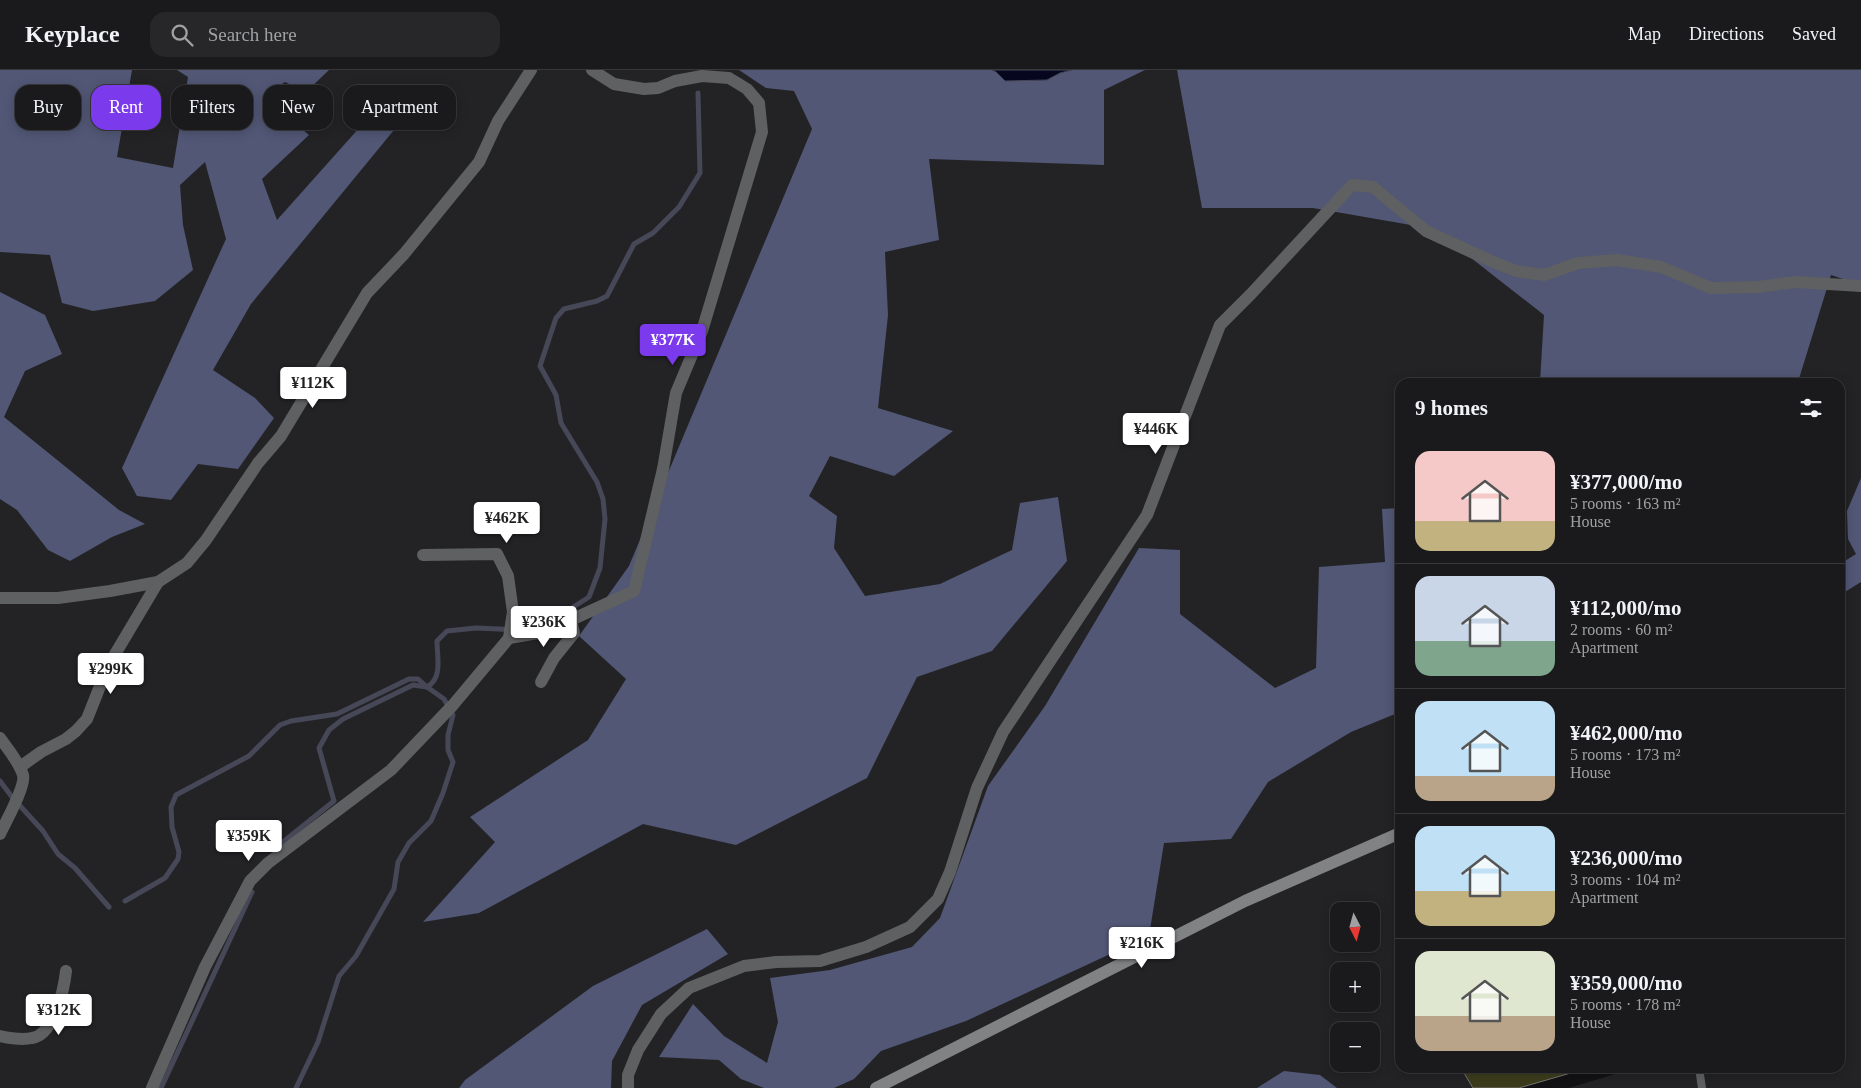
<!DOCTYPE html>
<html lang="en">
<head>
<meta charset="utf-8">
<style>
  body { margin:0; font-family:"Times New Roman",serif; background:#272729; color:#f1f3f6; height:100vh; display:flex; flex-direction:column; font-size:19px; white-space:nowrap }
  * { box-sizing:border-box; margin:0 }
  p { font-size:16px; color:#9fa1a3 }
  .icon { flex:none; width:28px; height:28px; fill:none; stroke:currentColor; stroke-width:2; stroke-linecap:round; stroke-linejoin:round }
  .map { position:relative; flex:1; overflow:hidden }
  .details { position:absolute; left:1395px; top:308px; width:450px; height:695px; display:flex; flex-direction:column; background:#1a1a1c; border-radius:15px; box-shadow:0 2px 12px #0003,0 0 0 1px #38383b }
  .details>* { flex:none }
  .hud { position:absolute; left:15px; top:15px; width:475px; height:45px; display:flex; gap:10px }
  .needle { width:32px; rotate:174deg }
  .tools { position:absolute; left:1330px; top:832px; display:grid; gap:10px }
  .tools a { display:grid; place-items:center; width:50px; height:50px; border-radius:10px; background:#1a1a1c; box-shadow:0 2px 12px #0003,0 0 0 1px #38383b; font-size:25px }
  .price { position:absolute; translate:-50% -42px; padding:0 11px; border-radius:5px; background:#fff; color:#222; font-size:16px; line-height:32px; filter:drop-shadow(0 1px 2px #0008) }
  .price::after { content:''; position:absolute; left:50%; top:30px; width:15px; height:11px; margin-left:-8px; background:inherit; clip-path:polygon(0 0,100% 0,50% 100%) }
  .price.selected { background:#7c3aed; color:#fff }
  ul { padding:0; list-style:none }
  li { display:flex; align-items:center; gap:15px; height:125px; padding:0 20px }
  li+li { border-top:1px solid #38383b }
  li span { display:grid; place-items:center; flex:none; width:140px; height:100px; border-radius:15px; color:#555 }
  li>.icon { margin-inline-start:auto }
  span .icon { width:60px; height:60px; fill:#fffc; stroke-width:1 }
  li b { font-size:21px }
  h2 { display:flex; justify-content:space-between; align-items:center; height:60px; padding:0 20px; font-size:21px }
  .chip { padding:0 18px; border-radius:15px; background:#1a1a1c; box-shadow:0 2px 12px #0003,0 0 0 1px #38383b; font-size:18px; line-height:45px }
  .chip.selected { background:#7c3aed; color:#fff }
  header { display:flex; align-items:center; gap:30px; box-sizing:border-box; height:70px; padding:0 25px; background:#1a1a1c; border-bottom:1px solid #38383b }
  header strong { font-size:24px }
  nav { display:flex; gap:28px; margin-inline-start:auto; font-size:18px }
  .search { width:350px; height:45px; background:#272729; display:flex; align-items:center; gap:12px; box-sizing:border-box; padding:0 18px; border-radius:15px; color:#9fa1a3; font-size:19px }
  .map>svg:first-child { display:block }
</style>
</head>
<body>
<header>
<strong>Keyplace</strong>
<div class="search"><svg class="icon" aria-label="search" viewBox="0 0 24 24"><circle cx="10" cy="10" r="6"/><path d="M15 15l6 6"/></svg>Search here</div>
<nav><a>Map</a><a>Directions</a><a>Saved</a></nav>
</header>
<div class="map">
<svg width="1861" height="1018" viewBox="0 0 1861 1018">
  <rect width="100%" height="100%" fill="#232326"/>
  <g fill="#515775">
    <polygon points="0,0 132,0 117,87 173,98 188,7 177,0 329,0 306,22 285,12 263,27 309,65 262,109 277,150 393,20 417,32 251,234 213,300 255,328 274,348 238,399 198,394 171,430 137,426 122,398 226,169 205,92 180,115 183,155 193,200 155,231 93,241 62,233 50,185 0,182"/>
    <polygon points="739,0 992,0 996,2 1005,11 1047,10 1060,3 1072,0 1145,0 1104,20 1104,95 929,89 939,170 885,182 888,245 878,338 953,361 894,406 830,386 809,426 837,446 834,478 865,526 940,514 1012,480 1020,433 1058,427 1067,491 992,581 917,607 867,708 736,775 643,754 479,843 423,852 495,772 470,747 588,670 626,609 579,566 629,496 812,59 794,21 766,18"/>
    <polygon points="1177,0 1861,0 1861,215 1831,205 1798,312 1540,312 1544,245 1434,159 1313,138 1202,138"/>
    <polygon points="0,222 45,245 62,284 25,301 4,347 119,440 145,454 112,467 70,491 48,480 17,440 0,429"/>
    <polygon points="1861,408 1861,512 1840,525 1840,494 1856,484 1848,469 1847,441"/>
    <polygon points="1400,438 1400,642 1351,662 1268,712 1231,769 1164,773 1149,866 966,951 881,981 854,1009 834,1018 764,1018 741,1009 719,990 659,987 693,934 724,966 767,993 778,952 770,908 830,900 912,877 940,848 988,716 1045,636 1139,478 1180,480 1180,544 1275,618 1316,598 1319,497 1385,492 1382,439"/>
    <polygon points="707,859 728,884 642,935 612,991 611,1018 459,1018 465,1010 593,916"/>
    <polygon points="1284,1001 1320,1005 1337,1018 1257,1018"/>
  </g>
  <polygon fill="#06071e" stroke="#464858" points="992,0 1072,0 1060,3 1047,10 1005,11 996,2"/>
  <polygon fill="#0007" points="1463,998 1613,998 1615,1004 1569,1018 1474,1018"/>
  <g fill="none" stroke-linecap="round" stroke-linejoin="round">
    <g stroke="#464858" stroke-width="5">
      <polyline points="0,711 12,727 43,761 58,784 75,798 109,837"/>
      <polyline points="273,780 334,731 319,678 329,660 343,649 413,615 427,617"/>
      <polyline points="125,831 165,808 178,789 179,782 172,757 171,737 176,725 249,686 280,655 291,651 337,644 409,609 418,609 427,617"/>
      <polyline points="161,1018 252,822"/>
      <path d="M296 1018 318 972 339 906 356 886 394 819 398 792 409 773 431 751 443 723 453 692 448 680V665L453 645 444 629 427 617C443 608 437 587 437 571L447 561 476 558 519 560 567 541 589 527 600 498 605 449 603 429 597 412 561 353 556 325 540 296 556 248 564 239 597 231 607 226 634 174 653 163 679 137 700 103 698 23"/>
    </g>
  </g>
  <polygon fill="#3c3c1c" stroke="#767673" points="1461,998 1588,998 1519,1018 1473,1018"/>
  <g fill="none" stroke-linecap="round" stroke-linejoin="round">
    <polyline stroke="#5f6061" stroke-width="8" points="1699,998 1702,1018"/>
    <g stroke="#5f6061" stroke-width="12">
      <polyline points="423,485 497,484 508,506 513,542 509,568"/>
      <polyline points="0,528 58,528 110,521 158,512 187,493 206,470 258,393 281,366 367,223 404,184 479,92 498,51 531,0"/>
      <polyline points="541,612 554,588 574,563 571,550"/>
      <path d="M0 668C8 679 19 692 23 705 26 716 5 753 0 764"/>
      <polyline points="20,697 41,682 66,669 76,661 87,649 108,596 158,512"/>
      <path d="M0 966C9 968 23 970 32 968 54 965 64 919 66 901"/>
      <polyline points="152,1018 205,897 250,811 268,793 391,700 453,635 509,568 550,561 571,550 634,521 663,399 676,323 702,261 762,62 759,33 747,19 729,8 702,6 675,11 658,18 644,19 614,14 592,0"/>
      <polyline points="628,1018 628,1005 638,980 661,944 689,918 744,896 776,892 820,891 866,877 910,857 938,829 950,802 977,718 1003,662 1147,445 1220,255 1251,224 1352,115 1373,117 1426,161 1491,191 1516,201 1544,205 1578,193 1617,190 1661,197 1711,218 1758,217 1795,212 1861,216"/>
    </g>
    <polyline stroke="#818284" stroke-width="12" points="876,1018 1245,831 1400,763"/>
  </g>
</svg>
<div class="tools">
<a><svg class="needle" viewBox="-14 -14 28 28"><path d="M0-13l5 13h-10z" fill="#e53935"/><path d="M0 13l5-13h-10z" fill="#9fa1a3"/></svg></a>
<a>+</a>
<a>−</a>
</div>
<b class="price selected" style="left:673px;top:296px">¥377K</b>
<b class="price" style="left:313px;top:339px">¥112K</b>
<b class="price" style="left:1156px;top:385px">¥446K</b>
<b class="price" style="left:507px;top:474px">¥462K</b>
<b class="price" style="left:544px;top:578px">¥236K</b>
<b class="price" style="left:111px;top:625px">¥299K</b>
<b class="price" style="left:249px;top:792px">¥359K</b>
<b class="price" style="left:1142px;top:899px">¥216K</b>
<b class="price" style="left:59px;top:966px">¥312K</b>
<div class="hud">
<a class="chip">Buy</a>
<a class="chip selected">Rent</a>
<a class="chip">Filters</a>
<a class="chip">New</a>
<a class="chip">Apartment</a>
</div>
<section class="details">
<h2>9 homes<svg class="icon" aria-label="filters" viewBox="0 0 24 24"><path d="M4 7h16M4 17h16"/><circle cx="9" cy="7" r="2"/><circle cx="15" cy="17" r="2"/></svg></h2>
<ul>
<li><span style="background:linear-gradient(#f6c9c9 70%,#c2b280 0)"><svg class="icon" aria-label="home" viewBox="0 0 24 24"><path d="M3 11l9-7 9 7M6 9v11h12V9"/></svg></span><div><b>¥377,000/mo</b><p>5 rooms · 163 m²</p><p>House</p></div></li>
<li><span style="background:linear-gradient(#c9d6e8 65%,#7fa58c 0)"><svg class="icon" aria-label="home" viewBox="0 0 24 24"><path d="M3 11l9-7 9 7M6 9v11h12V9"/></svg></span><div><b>¥112,000/mo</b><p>2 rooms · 60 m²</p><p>Apartment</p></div></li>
<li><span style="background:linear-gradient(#bfe0f5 75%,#b9a48a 0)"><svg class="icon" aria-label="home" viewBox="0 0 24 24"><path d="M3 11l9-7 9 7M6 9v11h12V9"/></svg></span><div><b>¥462,000/mo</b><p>5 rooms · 173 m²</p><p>House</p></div></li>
<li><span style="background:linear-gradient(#bfe0f5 65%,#c2b280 0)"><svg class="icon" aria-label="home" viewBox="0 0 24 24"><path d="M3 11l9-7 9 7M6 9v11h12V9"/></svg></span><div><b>¥236,000/mo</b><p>3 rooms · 104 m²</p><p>Apartment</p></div></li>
<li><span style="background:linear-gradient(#dfe7d0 65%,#b9a48a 0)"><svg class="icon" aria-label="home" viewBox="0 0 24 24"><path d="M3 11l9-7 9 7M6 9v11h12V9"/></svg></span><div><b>¥359,000/mo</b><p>5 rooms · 178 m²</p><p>House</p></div></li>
</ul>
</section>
</div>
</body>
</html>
